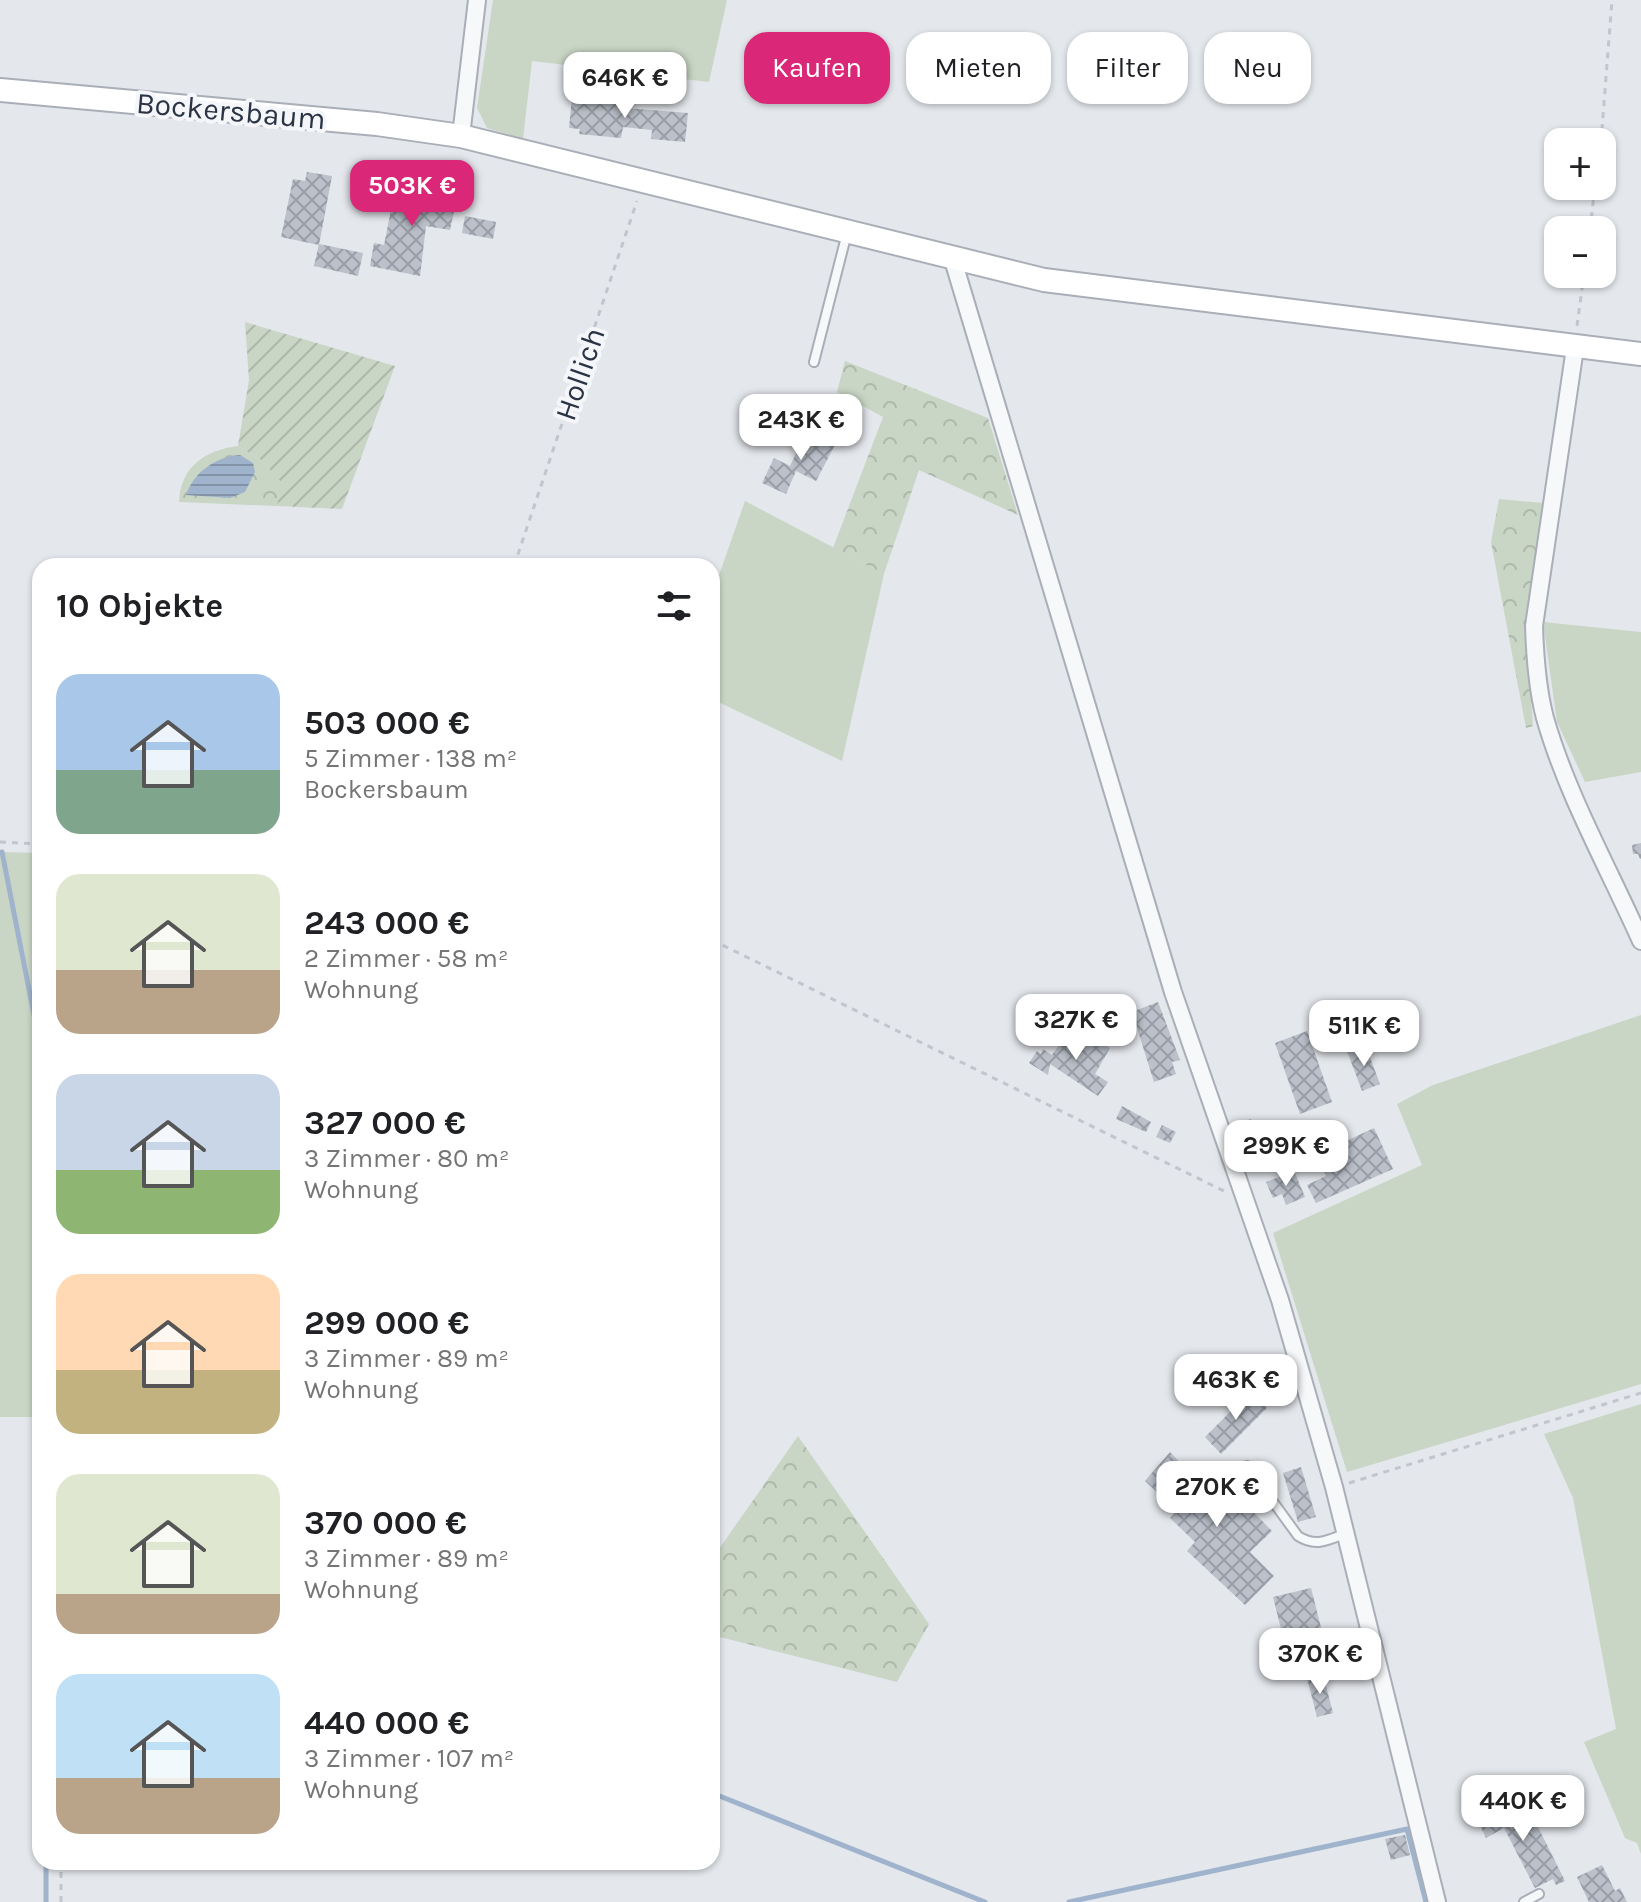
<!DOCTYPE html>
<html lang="de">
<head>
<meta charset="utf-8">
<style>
  body { margin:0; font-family:Karla,sans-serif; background:#f6f6f6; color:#202124; height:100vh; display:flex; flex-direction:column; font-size:30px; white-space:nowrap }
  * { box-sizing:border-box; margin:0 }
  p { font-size:26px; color:#757577 }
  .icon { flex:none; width:44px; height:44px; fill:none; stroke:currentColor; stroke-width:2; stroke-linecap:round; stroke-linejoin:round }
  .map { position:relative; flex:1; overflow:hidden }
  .side { position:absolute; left:32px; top:558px; width:688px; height:1312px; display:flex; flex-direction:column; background:#fff; border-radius:24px; box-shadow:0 2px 6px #0004 }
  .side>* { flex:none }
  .hud { position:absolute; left:744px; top:32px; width:760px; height:72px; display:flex; gap:16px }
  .tools { position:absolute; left:1544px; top:128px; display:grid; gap:16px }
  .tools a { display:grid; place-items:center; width:72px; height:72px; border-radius:16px; background:#fff; box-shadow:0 2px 6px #0004; font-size:40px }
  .price { position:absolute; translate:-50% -68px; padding:0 18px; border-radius:16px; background:#fff; color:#222; font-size:26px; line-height:52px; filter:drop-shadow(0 2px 4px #0008) }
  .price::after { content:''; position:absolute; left:50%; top:48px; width:24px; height:18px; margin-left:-12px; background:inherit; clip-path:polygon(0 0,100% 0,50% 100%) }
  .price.on { background:#db2777; color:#fff }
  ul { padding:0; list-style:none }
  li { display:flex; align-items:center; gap:24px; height:200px; padding:0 24px }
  li span { display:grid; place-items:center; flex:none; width:224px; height:160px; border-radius:24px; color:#555 }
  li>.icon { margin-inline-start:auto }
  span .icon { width:96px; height:96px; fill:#fffc; stroke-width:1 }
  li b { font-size:34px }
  h2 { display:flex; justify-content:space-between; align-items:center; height:96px; padding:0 24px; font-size:34px }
  .pill { padding:0 28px; border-radius:24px; background:#fff; box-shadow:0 2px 6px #0004; font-size:28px; line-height:72px }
  .pill.on { background:#db2777; color:#fff }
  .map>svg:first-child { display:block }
</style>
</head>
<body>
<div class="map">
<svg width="1641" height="1902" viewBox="0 0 1641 1902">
  <defs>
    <pattern id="forest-crowns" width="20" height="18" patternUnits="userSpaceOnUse" patternTransform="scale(2)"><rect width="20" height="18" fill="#c9d6c5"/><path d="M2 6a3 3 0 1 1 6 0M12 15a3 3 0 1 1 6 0" fill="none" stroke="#adb8ab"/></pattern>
    <pattern id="garden-furrows" width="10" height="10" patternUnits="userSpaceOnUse" patternTransform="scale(2)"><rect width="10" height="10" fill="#c9d6c5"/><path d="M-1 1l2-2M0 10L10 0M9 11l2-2" fill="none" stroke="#adb8ab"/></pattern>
    <pattern id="water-rules" width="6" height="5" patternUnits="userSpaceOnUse" patternTransform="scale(2)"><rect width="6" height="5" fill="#9fb4cc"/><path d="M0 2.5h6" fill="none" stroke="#8293a7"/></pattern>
    <pattern id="building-cross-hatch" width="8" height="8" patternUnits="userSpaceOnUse" patternTransform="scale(2)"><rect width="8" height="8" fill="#bbc0ca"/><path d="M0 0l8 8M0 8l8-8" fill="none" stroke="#989da6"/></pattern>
  </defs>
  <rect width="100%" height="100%" fill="#e4e7ec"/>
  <g fill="#c9d6c5">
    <polygon points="493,0 727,0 709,82 532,61 523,139 487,128 477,108"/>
    <polygon points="745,501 884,574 842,761 712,699 712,595"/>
    <polygon points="1543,622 1641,632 1641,772 1585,782 1557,722"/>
    <polygon points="0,852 40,853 40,1417 0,1417"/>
    <polygon points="1641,1015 1641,1384 1347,1472 1273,1233 1422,1165 1397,1104 1433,1085"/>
    <polygon points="1641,1404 1641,1854 1637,1843 1625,1838 1584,1742 1616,1729 1573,1498 1544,1434"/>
  </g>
  <g fill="url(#forest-crowns)">
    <polygon points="845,361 988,418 1018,515 919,470 884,574 833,548 883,417 837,392"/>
    <path d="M238 446 261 460 282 482 277 506 179 502C180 467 205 450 238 446Z"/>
    <polygon points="1499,499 1544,503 1526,629 1533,726 1526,728 1491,542"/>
    <polygon points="798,1436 929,1624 897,1682 712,1635 712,1559"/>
  </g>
  <polygon fill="url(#garden-furrows)" points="245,322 395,366 342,509 277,506 281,482 261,460 238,446 249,380"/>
  <path fill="url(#water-rules)" d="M240 455 253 463 255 472 245 492 230 498 186 495C194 472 215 457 240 455Z"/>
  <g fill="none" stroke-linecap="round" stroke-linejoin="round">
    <g stroke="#9fb4cc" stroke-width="5">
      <polyline points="2,852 35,1020 40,1020"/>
      <polyline points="712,1793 985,1902"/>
      <polyline points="46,1902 46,1862"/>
      <polyline points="1069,1902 1407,1829 1426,1902"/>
    </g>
  </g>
  <g fill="url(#building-cross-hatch)">
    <polygon points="572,98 625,103 625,108 688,113 685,142 651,139 652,130 623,127 621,138 579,134 580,129 569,128"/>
    <polygon points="307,172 332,176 319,245 281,237 293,179 305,181"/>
    <polygon points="396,185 457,197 450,230 426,226 420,276 370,266 374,243 384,245"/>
    <polygon points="465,216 496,222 493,239 462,233"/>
    <polygon points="319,244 363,253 358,276 314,266"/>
    <polygon points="825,402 851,416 843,430 818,415"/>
    <polygon points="808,429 836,443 816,481 796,471 786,494 762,483 774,458 790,466"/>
    <polygon points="1641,843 1641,859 1640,859 1638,854 1633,854 1632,845"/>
    <polygon points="1158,1002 1180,1060 1172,1062 1176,1074 1154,1082 1132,1012"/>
    <polygon points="1307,1031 1332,1102 1300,1114 1275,1043"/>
    <polygon points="1066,1035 1085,1047 1092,1037 1110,1048 1095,1074 1108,1082 1098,1096 1050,1064 1048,1075 1029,1063 1037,1051 1041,1054 1043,1049 1052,1055"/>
    <polygon points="1365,1044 1380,1084 1362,1091 1347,1051"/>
    <polygon points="1122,1106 1151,1122 1146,1132 1116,1119"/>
    <polygon points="1251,1119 1255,1130 1286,1123 1293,1144 1255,1158 1242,1122"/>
    <polygon points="1162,1125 1176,1132 1170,1143 1156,1137"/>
    <polygon points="1374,1128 1393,1169 1316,1203 1307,1185 1326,1176 1316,1155"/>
    <polygon points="1294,1171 1305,1197 1286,1205 1282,1194 1273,1198 1266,1182"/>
    <polygon points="1251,1391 1267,1408 1221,1454 1205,1437"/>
    <polygon points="1170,1452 1189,1472 1175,1486 1188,1500 1215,1473 1272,1531 1250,1552 1274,1576 1245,1605 1187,1551 1195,1542 1170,1518 1177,1511 1145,1481"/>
    <polygon points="1301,1467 1316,1517 1298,1522 1283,1473"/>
    <polygon points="1311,1588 1327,1651 1289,1661 1273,1597"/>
    <polygon points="1323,1674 1333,1713 1317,1717 1307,1678"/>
    <polygon points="1499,1795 1514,1826 1533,1817 1565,1881 1556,1885 1553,1879 1535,1888 1504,1828 1486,1838 1476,1817 1492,1809 1488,1801"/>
    <polygon points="1405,1835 1410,1855 1391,1860 1385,1839"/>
    <polygon points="1602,1865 1615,1891 1620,1888 1627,1902 1589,1902 1577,1877"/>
  </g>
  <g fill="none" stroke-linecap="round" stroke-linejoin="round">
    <g stroke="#a9aeb7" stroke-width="12">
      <g id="lane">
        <polyline points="814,362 847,233"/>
        <path d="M1247 1466 1298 1536C1315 1547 1326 1541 1344 1534"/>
        <polyline points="1524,1902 1539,1894"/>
      </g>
    </g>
    <g stroke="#a9aeb7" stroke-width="20">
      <g id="street">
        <polyline points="461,136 477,0"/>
        <polyline points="953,260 1173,992 1280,1300 1334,1487 1437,1902"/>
        <path d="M1575 348 1534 626C1535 657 1537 688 1545 718 1567 795 1609 869 1641 941"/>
      </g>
    </g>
    <g stroke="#a9aeb7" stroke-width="26">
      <polyline id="secondary" points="0,90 377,124 461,136 1044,280 1641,354"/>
    </g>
    <g stroke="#c2c5cb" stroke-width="3" stroke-dasharray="6 6" stroke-linecap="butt">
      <polyline points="1601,142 1612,0"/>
      <polyline points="1590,230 1595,186"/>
      <polyline points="1577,326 1584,274"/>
      <polyline points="514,566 637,201"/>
      <polyline points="0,842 40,844"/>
      <polyline points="712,940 1226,1192"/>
      <polyline points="1349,1483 1641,1393"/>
      <polyline points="61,1902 61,1862"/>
    </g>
    <use href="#lane" stroke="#f7f8fa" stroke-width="8"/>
    <use href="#street" stroke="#f7f8fa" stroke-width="16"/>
    <use href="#secondary" stroke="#fff" stroke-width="22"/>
  </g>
  <g text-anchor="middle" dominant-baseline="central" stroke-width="8" stroke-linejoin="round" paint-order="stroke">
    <g font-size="30" fill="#2b3445" stroke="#f4f6f9">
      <text transform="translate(231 111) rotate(5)">Bockersbaum</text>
      <text transform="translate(580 374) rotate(-71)">Hollich</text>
    </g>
  </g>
</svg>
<div class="tools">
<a>+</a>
<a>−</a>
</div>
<b class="price" style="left:625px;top:120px">646K €</b>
<b class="price on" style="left:412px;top:228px">503K €</b>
<b class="price" style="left:801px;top:462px">243K €</b>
<b class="price" style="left:1076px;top:1062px">327K €</b>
<b class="price" style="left:1364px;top:1068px">511K €</b>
<b class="price" style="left:1286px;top:1188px">299K €</b>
<b class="price" style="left:1236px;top:1422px">463K €</b>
<b class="price" style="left:1217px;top:1529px">270K €</b>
<b class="price" style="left:1320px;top:1696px">370K €</b>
<b class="price" style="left:1523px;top:1843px">440K €</b>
<div class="hud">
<a class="pill on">Kaufen</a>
<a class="pill">Mieten</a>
<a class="pill">Filter</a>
<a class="pill">Neu</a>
</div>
<section class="side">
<h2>10 Objekte<svg class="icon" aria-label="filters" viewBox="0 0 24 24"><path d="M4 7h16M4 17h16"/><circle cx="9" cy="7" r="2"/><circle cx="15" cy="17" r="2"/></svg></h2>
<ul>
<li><span style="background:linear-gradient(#a9c7e8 60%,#7fa58c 0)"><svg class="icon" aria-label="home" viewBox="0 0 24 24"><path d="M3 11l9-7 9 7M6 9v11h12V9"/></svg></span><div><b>503 000 €</b><p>5 Zimmer · 138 m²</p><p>Bockersbaum</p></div></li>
<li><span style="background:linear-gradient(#dfe7d0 60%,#b9a48a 0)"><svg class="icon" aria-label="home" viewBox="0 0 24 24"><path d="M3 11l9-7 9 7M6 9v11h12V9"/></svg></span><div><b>243 000 €</b><p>2 Zimmer · 58 m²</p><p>Wohnung</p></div></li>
<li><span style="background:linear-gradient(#c9d6e8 60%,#8fb573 0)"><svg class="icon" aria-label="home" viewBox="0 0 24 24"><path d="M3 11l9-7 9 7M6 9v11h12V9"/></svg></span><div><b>327 000 €</b><p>3 Zimmer · 80 m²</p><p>Wohnung</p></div></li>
<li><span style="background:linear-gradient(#ffd9b3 60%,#c2b280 0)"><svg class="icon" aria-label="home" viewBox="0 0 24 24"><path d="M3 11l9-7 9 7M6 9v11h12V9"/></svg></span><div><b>299 000 €</b><p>3 Zimmer · 89 m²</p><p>Wohnung</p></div></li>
<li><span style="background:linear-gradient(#dfe7d0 75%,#b9a48a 0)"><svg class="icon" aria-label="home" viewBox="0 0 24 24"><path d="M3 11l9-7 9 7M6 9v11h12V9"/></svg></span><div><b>370 000 €</b><p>3 Zimmer · 89 m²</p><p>Wohnung</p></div></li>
<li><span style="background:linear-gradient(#bfe0f5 65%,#b9a48a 0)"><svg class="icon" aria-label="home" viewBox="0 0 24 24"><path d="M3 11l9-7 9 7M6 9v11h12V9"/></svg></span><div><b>440 000 €</b><p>3 Zimmer · 107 m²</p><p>Wohnung</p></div></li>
</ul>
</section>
</div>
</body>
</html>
